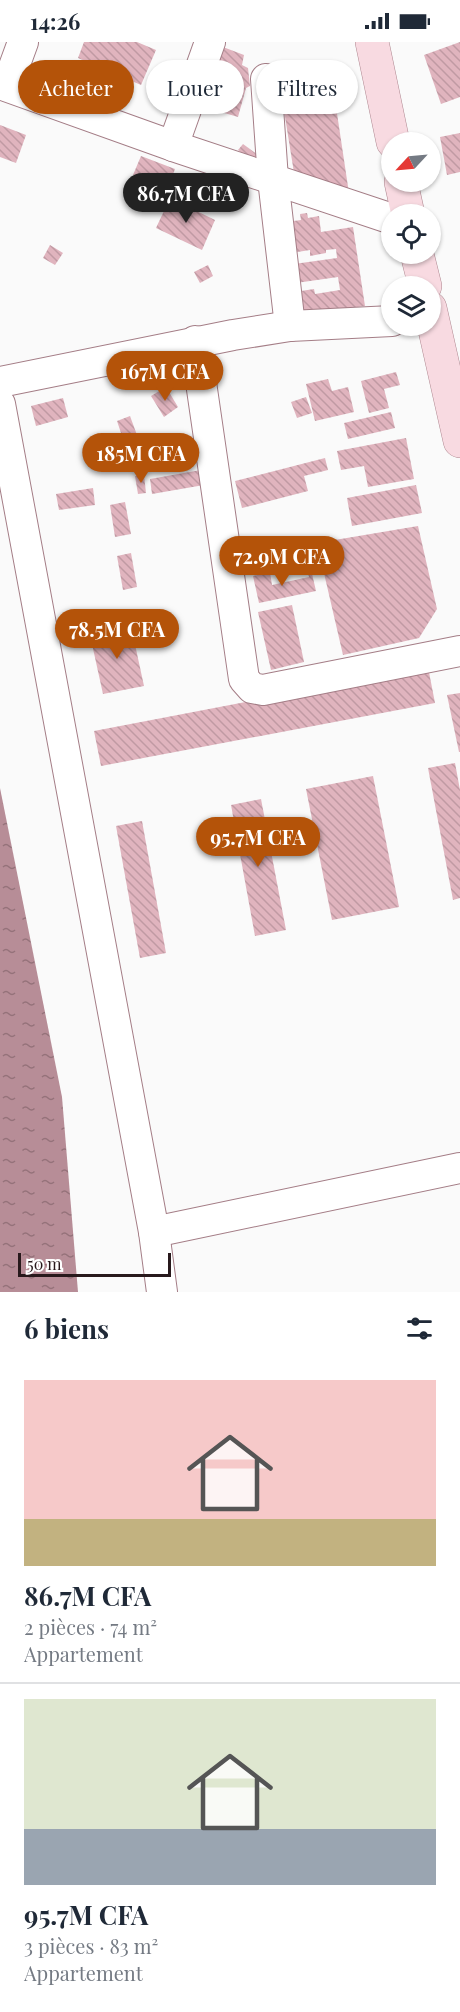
<!DOCTYPE html>
<html lang="fr">
<head>
<meta charset="utf-8">
<style>
  body { margin:0; font-family:"Playfair Display",serif; background:#f2f2f3; color:#1f2937; height:100vh; display:flex; flex-direction:column; font-size:22px; white-space:nowrap }
  * { box-sizing:border-box; margin:0 }
  p { font-size:20px; color:#747a83 }
  .icon { flex:none; width:33px; height:33px; fill:none; stroke:currentColor; stroke-width:2; stroke-linecap:round; stroke-linejoin:round }
  .map { position:relative; height:1250px; overflow:hidden }
  .panel { display:flex; flex-direction:column; background:#fff; flex:1 }
  .panel>* { flex:none }
  .banner { position:absolute; left:18px; top:18px; width:424px; height:54px; display:flex; gap:12px }
  .needle { width:39px; rotate:244deg }
  .controls { position:absolute; left:381px; top:90px; display:grid; gap:12px }
  .controls a { display:grid; place-items:center; width:60px; height:60px; border-radius:50%; background:#fff; box-shadow:0 2px 4px #0004; font-size:30px }
  .scale { position:absolute; left:18px; bottom:15px; width:153px; box-sizing:border-box; padding-left:6px; border:3px solid #28191c; border-top:0; font-size:16px; line-height:21px; white-space:nowrap; color:#28191c; -webkit-text-stroke:4px #fff; paint-order:stroke }
  .price { position:absolute; translate:-50% -51px; padding:0 14px; border-radius:21px; background:#b45309; color:#fff; font-size:20px; line-height:39px; filter:drop-shadow(0 2px 3px #0008) }
  .price::after { content:''; position:absolute; left:50%; top:36px; width:18px; height:14px; margin-left:-9px; background:inherit; clip-path:polygon(0 0,100% 0,50% 100%) }
  .price.active { background:#222; color:#fff }
  ul { padding:0; list-style:none }
  li { display:grid; align-content:center; gap:12px; height:318px; padding:0 24px }
  li+li { border-top:2px solid #e0e1e3 }
  li span { display:grid; place-items:center; height:186px; border-radius:0px; color:#555 }
  li>.icon { margin-inline-start:auto }
  span .icon { width:108px; height:108px; fill:#fffc; stroke-width:1 }
  li b { font-size:26px }
  h2 { display:flex; justify-content:space-between; align-items:center; height:72px; padding:0 24px; font-size:26px }
  .pill { padding:0 21px; border-radius:27px; background:#fff; box-shadow:0 2px 4px #0004; font-size:21px; line-height:54px }
  .pill.active { background:#b45309; color:#fff }
  .status { display:flex; justify-content:space-between; align-items:center; height:42px; padding:0 30px; background:#fff; direction:ltr }
  .status svg { height:16px; fill:currentColor }
  .map>svg:first-child { display:block }
</style>
</head>
<body>
<div class="status"><b>14:26</b><svg viewBox="0 0 49 12"><path d="M0 12V9h3v3zM5 12V6h3v6zM10 12V3h3v9zM15 12V0h3v12zM26 1h20v11H26zM47 4h2v5h-2z"/></svg></div>
<div class="map">
<svg width="460" height="1250" viewBox="0 0 460 1250">
  <defs>
    <pattern id="water-ripples" width="26" height="14" patternUnits="userSpaceOnUse" patternTransform="scale(1.5)"><rect width="26" height="14" fill="#b78d97"/><path d="M2 4q2-2 4 0t4 0M15 11q2-2 4 0t4 0" fill="none" stroke="#95727a"/></pattern>
    <pattern id="building-back-hatch" width="6" height="6" patternUnits="userSpaceOnUse" patternTransform="scale(1.5)"><rect width="6" height="6" fill="#e0b4be"/><path d="M-1 5l2 2M0 0l6 6M5-1l2 2" fill="none" stroke="#c09aa3"/></pattern>
  </defs>
  <rect width="100%" height="100%" fill="#fafafa"/>
  <polygon fill="url(#water-ripples)" points="0,746 62,1055 78,1250 0,1250"/>
  <g fill="url(#building-back-hatch)">
    <polygon points="84,0 137,0 156,8 141,43 78,16"/>
    <polygon points="460,0 460,55 441,62 424,13"/>
    <polygon points="223,5 244,13 242,23 248,26 250,44 246,46 238,75 204,65"/>
    <polygon points="329,18 350,158 295,137 277,25"/>
    <polygon points="0,83 26,93 16,121 0,115"/>
    <polygon points="460,91 460,130 447,133 440,95"/>
    <polygon points="243,102 258,113 253,120 238,108"/>
    <polygon points="141,114 175,127 168,146 133,133"/>
    <polygon points="170,156 215,178 202,208 156,186"/>
    <polygon points="307,171 308,176 319,174 321,190 353,185 365,264 300,273 301,249 314,247 315,252 340,248 338,235 296,241 294,222 337,216 336,207 326,208 326,211 310,214 310,208 291,211 286,180 301,178 300,172"/>
    <polygon points="50,203 63,211 55,223 43,216"/>
    <polygon points="208,223 213,234 200,241 194,230"/>
    <polygon points="396,330 400,343 384,347 389,366 369,371 361,339"/>
    <polygon points="328,337 332,349 348,345 354,370 315,379 306,342"/>
    <polygon points="166,345 178,365 164,375 151,354"/>
    <polygon points="306,355 312,371 297,376 291,360"/>
    <polygon points="63,356 68,375 36,384 31,364"/>
    <polygon points="391,370 395,386 348,397 344,381"/>
    <polygon points="130,374 141,404 127,409 117,379"/>
    <polygon points="406,396 414,437 368,445 364,424 341,428 337,409"/>
    <polygon points="325,416 328,428 304,434 308,449 242,466 235,439"/>
    <polygon points="201,428 204,443 152,452 150,437"/>
    <polygon points="144,433 146,451 138,452 135,434"/>
    <polygon points="416,443 422,471 352,484 347,456"/>
    <polygon points="93,446 95,463 59,468 56,452"/>
    <polygon points="125,460 131,492 115,495 110,463"/>
    <polygon points="418,484 437,567 419,596 343,613 317,501"/>
    <polygon points="131,511 137,545 123,548 117,514"/>
    <polygon points="310,523 316,549 259,561 253,534 270,530 272,543 309,535 306,524"/>
    <polygon points="292,563 304,620 271,628 258,570"/>
    <polygon points="131,584 144,644 103,652 90,593"/>
    <polygon points="428,625 435,661 101,724 94,689"/>
    <polygon points="460,651 460,710 459,710 447,653"/>
    <polygon points="455,721 460,748 460,856 453,858 428,726"/>
    <polygon points="373,734 399,865 332,878 306,747"/>
    <polygon points="261,757 286,888 255,894 231,763"/>
    <polygon points="142,779 166,911 140,916 116,784"/>
  </g>
  <g fill="none" stroke-linecap="round" stroke-linejoin="round">
    <g stroke="#a47d86" stroke-width="32">
      <g id="minor">
        <polyline points="266,37 273,137 290,284"/>
        <polyline points="0,42 173,104 392,177"/>
        <polyline points="7,44 23,0"/>
        <polyline points="173,104 210,0"/>
        <polyline points="195,299 244,637 252,646 263,648 460,609"/>
        <polyline points="0,340 233,293 290,284 392,279"/>
        <polyline points="0,362 154,1190 162,1250"/>
        <polyline points="154,1190 460,1126"/>
      </g>
    </g>
    <g stroke="#ad868f" stroke-width="34">
      <g id="major">
        <polyline points="372,0 393,100"/>
        <polyline points="401,140 408,172"/>
        <polyline points="417,212 425,244"/>
        <polyline points="430,266 460,399"/>
      </g>
    </g>
    <use href="#minor" stroke="#fff" stroke-width="30"/>
    <use href="#major" stroke="#f8dae1" stroke-width="33"/>
  </g>
</svg>
<div class="controls">
<a><svg class="needle" viewBox="-14 -14 28 28"><path d="M0-13l5 13h-10z" fill="#e53935"/><path d="M0 13l5-13h-10z" fill="#747a83"/></svg></a>
<a><svg class="icon" aria-label="locate" viewBox="0 0 24 24"><circle cx="12" cy="12" r="6"/><path d="M12 2v4M12 18v4M2 12h4M18 12h4"/></svg></a>
<a><svg class="icon" aria-label="layers" viewBox="0 0 24 24"><path d="M12 4l9 5-9 5-9-5zM3 14l9 5 9-5"/></svg></a>
</div>
<div class="scale">50 m</div>
<b class="price active" style="left:186px;top:182px">86.7M CFA</b>
<b class="price" style="left:165px;top:360px">167M CFA</b>
<b class="price" style="left:141px;top:442px">185M CFA</b>
<b class="price" style="left:282px;top:545px">72.9M CFA</b>
<b class="price" style="left:117px;top:618px">78.5M CFA</b>
<b class="price" style="left:258px;top:826px">95.7M CFA</b>
<div class="banner">
<a class="pill active">Acheter</a>
<a class="pill">Louer</a>
<a class="pill">Filtres</a>
</div>
</div>
<section class="panel">
<h2>6 biens<svg class="icon" aria-label="filters" viewBox="0 0 24 24"><path d="M4 7h16M4 17h16"/><circle cx="9" cy="7" r="2"/><circle cx="15" cy="17" r="2"/></svg></h2>
<ul>
<li><span style="background:linear-gradient(#f6c9c9 75%,#c2b280 0)"><svg class="icon" aria-label="home" viewBox="0 0 24 24"><path d="M3 11l9-7 9 7M6 9v11h12V9"/></svg></span><div><b>86.7M CFA</b><p>2 pièces · 74 m²</p><p>Appartement</p></div></li>
<li><span style="background:linear-gradient(#dfe7d0 70%,#9aa5b1 0)"><svg class="icon" aria-label="home" viewBox="0 0 24 24"><path d="M3 11l9-7 9 7M6 9v11h12V9"/></svg></span><div><b>95.7M CFA</b><p>3 pièces · 83 m²</p><p>Appartement</p></div></li>
</ul>
</section>
</body>
</html>
